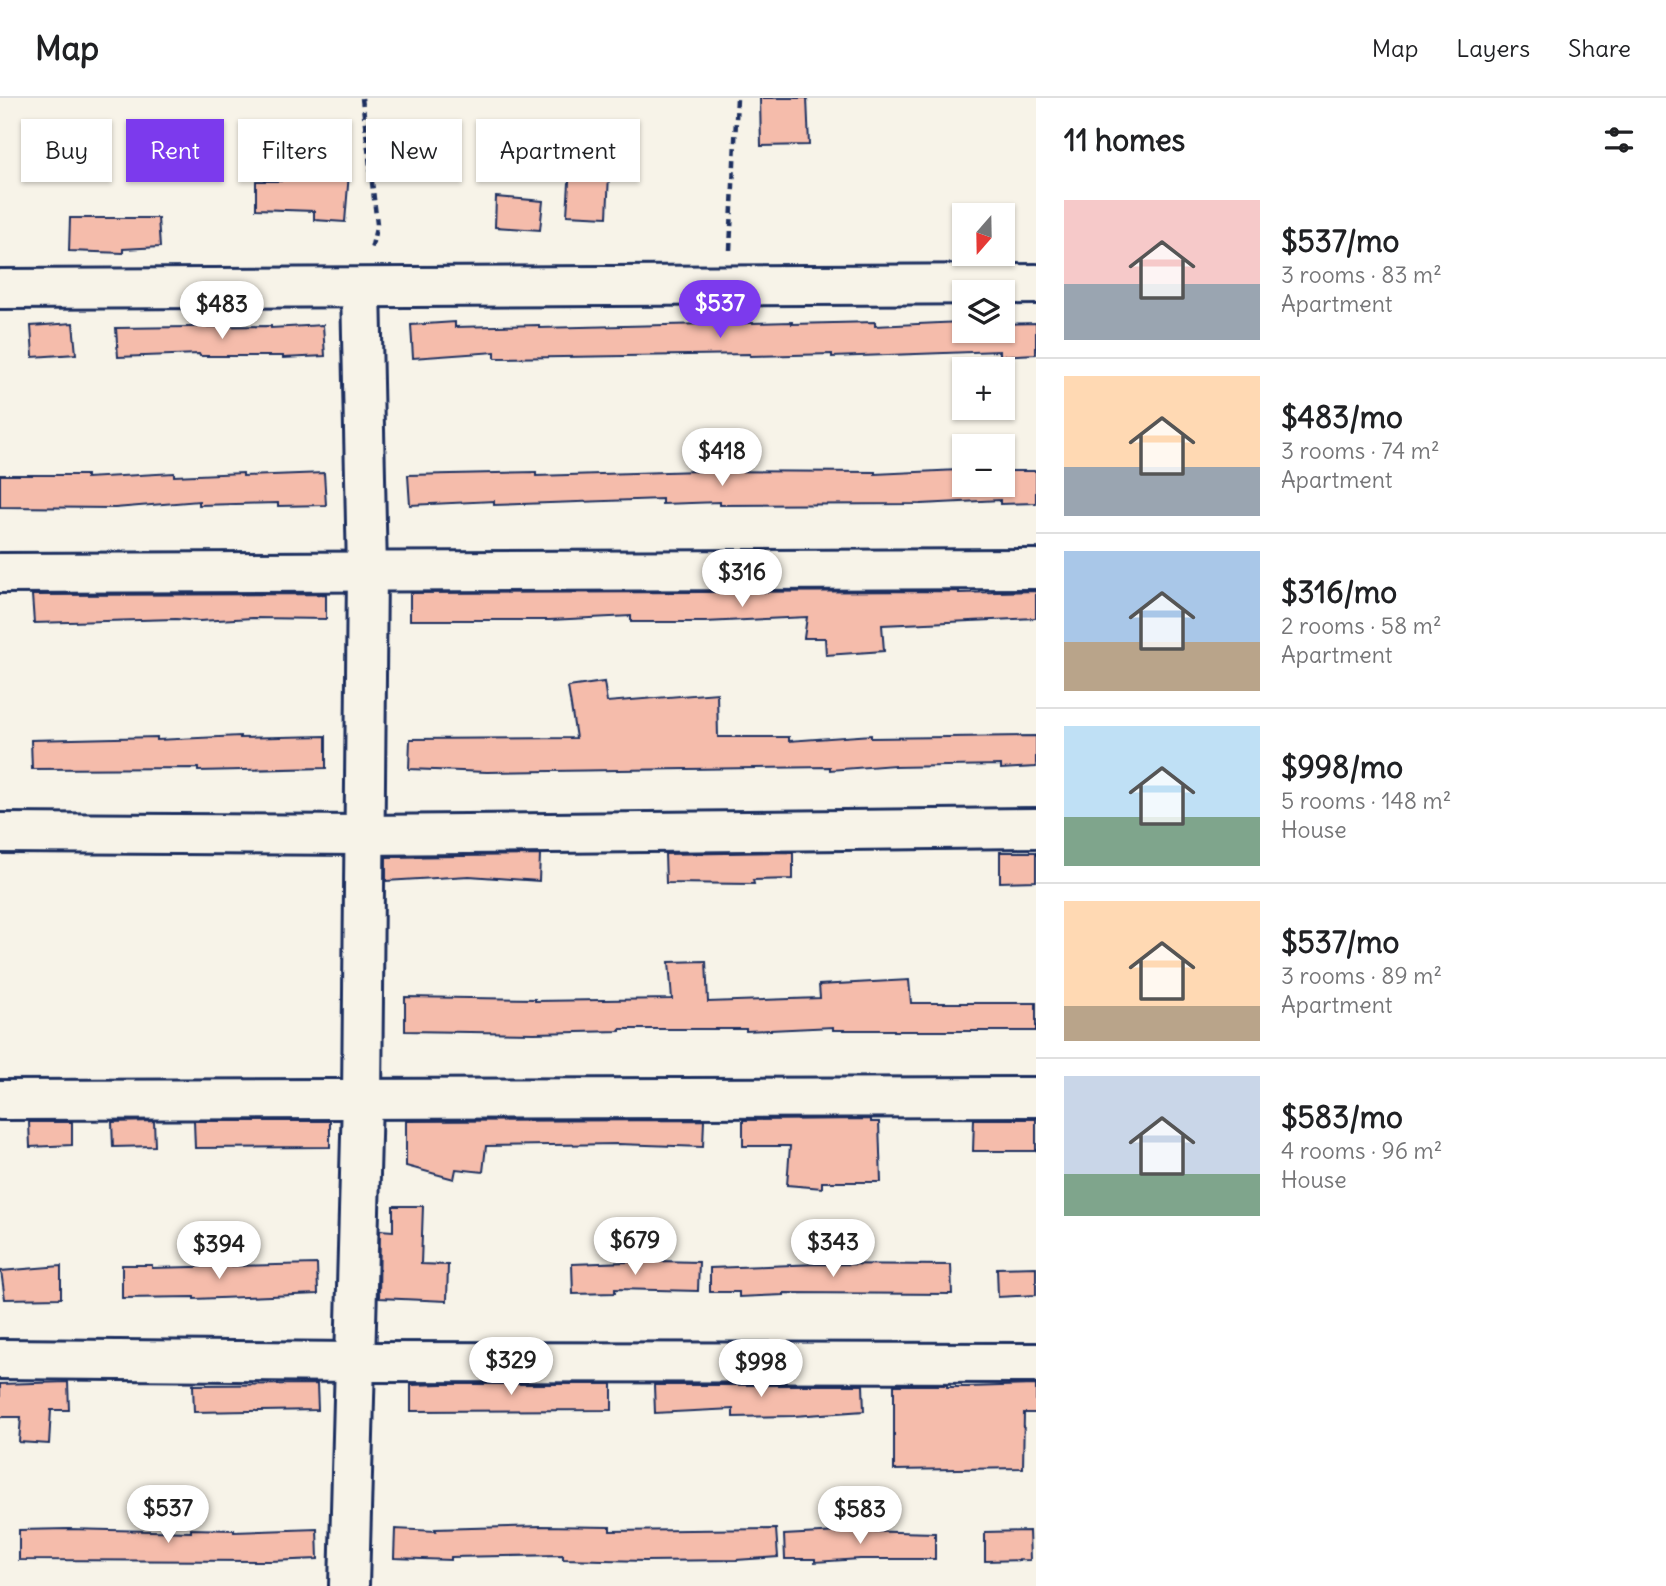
<!DOCTYPE html>
<html lang="en">
<head>
<meta charset="utf-8">
<style>
  body { margin:0; font-family:Delius,sans-serif; background:#f2f2f2; color:#202124; height:100vh; display:flex; flex-direction:column; font-size:26px; white-space:nowrap }
  * { box-sizing:border-box; margin:0 }
  p { font-size:23px; color:#757577 }
  .icon { flex:none; width:38px; height:38px; fill:none; stroke:currentColor; stroke-width:2; stroke-linecap:round; stroke-linejoin:round }
  .map { position:relative; flex:1; overflow:hidden }
  .drawer { display:flex; flex-direction:column; background:#fff; width:630px }
  .drawer>* { flex:none }
  .top-card { position:absolute; left:21px; top:21px; width:665px; height:63px; display:flex; gap:14px }
  .needle { width:46px; rotate:200deg }
  .controls { position:absolute; left:952px; top:105px; display:grid; gap:14px }
  .controls a { display:grid; place-items:center; width:63px; height:63px; border-radius:0px; background:#fff; box-shadow:0 2px 5px #0004; font-size:35px }
  .price { position:absolute; translate:-50% -60px; padding:0 16px; border-radius:24px; background:#fff; color:#222; font-size:23px; line-height:46px; filter:drop-shadow(0 2px 4px #0008) }
  .price::after { content:''; position:absolute; left:50%; top:42px; width:21px; height:16px; margin-left:-10px; background:inherit; clip-path:polygon(0 0,100% 0,50% 100%) }
  .price.on { background:#7c3aed; color:#fff }
  ul { padding:0; list-style:none }
  li { display:flex; align-items:center; gap:21px; height:175px; padding:0 28px }
  li+li { border-top:2px solid #e0e0e0 }
  li span { display:grid; place-items:center; flex:none; width:196px; height:140px; border-radius:0px; color:#555 }
  li>.icon { margin-inline-start:auto }
  span .icon { width:84px; height:84px; fill:#fffc; stroke-width:1 }
  li b { font-size:30px }
  h2 { display:flex; justify-content:space-between; align-items:center; height:84px; padding:0 28px; font-size:30px }
  .tag { padding:0 24px; border-radius:0px; background:#fff; box-shadow:0 2px 5px #0004; font-size:24px; line-height:63px }
  .tag.on { background:#7c3aed; color:#fff }
  header { display:flex; align-items:center; gap:42px; box-sizing:border-box; height:98px; padding:0 35px; background:#fff; border-bottom:2px solid #e0e0e0 }
  header strong { font-size:33px }
  nav { display:flex; gap:38px; margin-inline-start:auto; font-size:24px }
  main { display:flex; flex:1; min-height:0 }
  .map>svg:first-child { display:block }
</style>
</head>
<body>
<header>
<strong>Map</strong>
<nav><a>Map</a><a>Layers</a><a>Share</a></nav>
</header>
<main>
<div class="map">
<svg width="1036" height="1488" viewBox="0 0 1036 1488">
  <rect width="100%" height="100%" fill="#f7f3e8"/>
  <filter id="ink" filterUnits="userSpaceOnUse"><feTurbulence type="fractalNoise" baseFrequency=".0143" numOctaves="2"/><feDisplacementMap in="SourceGraphic" scale="14" xChannelSelector="R" yChannelSelector="G"/><feConvolveMatrix kernelMatrix="1 2 1 2 8 2 1 2 1" color-interpolation-filters="sRGB"/></filter>
  <g filter="url(#ink)">
    <g fill="#f5bcab" stroke="#1b2f5e" stroke-width="2">
      <polygon points="760,0 807,0 809,47 761,48"/>
      <polygon points="571,52 610,54 607,119 567,117"/>
      <polygon points="281,71 349,75 345,124 314,122 314,113 256,111 256,83 281,83"/>
      <polygon points="496,99 543,103 540,132 495,129"/>
      <polygon points="70,120 158,120 160,149 123,151 123,155 69,153"/>
      <polygon points="455,224 455,229 539,227 539,230 792,224 792,226 875,224 875,228 961,224 961,227 964,227 964,233 1003,233 1003,226 1036,225 1036,256 1000,258 1000,253 832,259 832,256 750,258 750,256 495,260 495,254 413,260 411,227"/>
      <polygon points="73,225 76,256 33,259 31,228"/>
      <polygon points="323,227 325,258 283,260 283,258 200,258 199,256 118,259 116,230 271,228 271,230"/>
      <polygon points="959,372 964,374 964,387 1003,387 1003,373 1036,373 1036,405 1000,406 1000,402 921,406 720,407 720,404 662,406 662,401 494,407 494,403 410,407 408,377 536,374 536,378 699,373 875,374 875,376"/>
      <polygon points="174,375 174,378 243,375 243,378 324,375 326,407 278,408 278,405 199,407 199,403 115,410 0,409 0,377 86,377 86,380"/>
      <polygon points="959,493 959,495 1036,493 1036,520 882,527 884,553 826,557 825,540 804,540 807,519 705,524 631,524 631,518 549,522 410,522 410,495"/>
      <polygon points="326,496 326,521 253,520 199,523 176,521 34,525 32,497"/>
      <polygon points="604,584 607,604 717,595 718,639 789,639 789,643 871,637 871,640 1036,638 1036,669 1001,671 1001,667 894,669 894,667 830,672 830,669 487,674 409,671 410,641 576,640 568,589"/>
      <polygon points="240,638 240,640 326,638 326,670 198,673 198,670 32,671 31,642 157,639 157,642"/>
      <polygon points="793,754 793,781 753,782 754,786 666,785 665,756"/>
      <polygon points="1000,754 1036,754 1036,783 1000,784"/>
      <polygon points="540,757 539,783 469,778 386,783 386,759"/>
      <polygon points="706,863 708,904 820,900 819,887 909,882 911,905 1036,905 1036,933 894,933 894,932 833,932 833,929 746,933 746,931 620,931 620,933 534,935 405,933 405,899 535,901 535,903 672,901 669,864"/>
      <polygon points="871,1021 871,1024 879,1024 881,1084 822,1084 822,1090 787,1087 790,1048 743,1048 743,1022"/>
      <polygon points="974,1021 1036,1021 1036,1053 973,1053"/>
      <polygon points="704,1022 703,1049 618,1046 486,1048 483,1074 456,1071 454,1081 406,1068 406,1023"/>
      <polygon points="154,1023 155,1048 113,1049 112,1024"/>
      <polygon points="194,1023 330,1023 330,1049 195,1050"/>
      <polygon points="29,1024 72,1024 72,1047 30,1049"/>
      <polygon points="393,1108 423,1108 421,1166 448,1167 447,1203 379,1200 380,1132 393,1133"/>
      <polygon points="657,1163 699,1164 698,1193 615,1191 615,1195 573,1196 572,1166"/>
      <polygon points="317,1166 318,1196 194,1201 194,1199 122,1200 122,1167 152,1167 152,1170"/>
      <polygon points="819,1166 951,1167 952,1196 784,1195 784,1197 739,1199 739,1194 710,1194 710,1170"/>
      <polygon points="61,1168 61,1200 5,1201 1,1173"/>
      <polygon points="1036,1169 1036,1197 998,1199 997,1170"/>
      <polygon points="68,1284 69,1312 51,1312 49,1346 19,1344 21,1319 0,1319 0,1286"/>
      <polygon points="317,1286 318,1312 194,1314 193,1287"/>
      <polygon points="442,1286 612,1286 612,1312 411,1313 411,1287"/>
      <polygon points="654,1287 863,1287 864,1313 794,1318 733,1319 733,1311 655,1315"/>
      <polygon points="894,1287 947,1287 947,1289 967,1289 1036,1287 1036,1315 1024,1315 1023,1370 894,1372"/>
      <polygon points="541,1428 610,1429 610,1433 776,1431 778,1459 736,1462 645,1463 563,1461 563,1457 451,1459 451,1462 394,1460 395,1431 436,1433 435,1431"/>
      <polygon points="69,1431 191,1434 191,1431 234,1432 234,1434 317,1431 318,1461 270,1463 19,1462 19,1432"/>
      <polygon points="858,1433 935,1435 935,1461 860,1461 815,1464 815,1461 785,1461 784,1437"/>
      <polygon points="1029,1433 1030,1462 985,1463 985,1434"/>
    </g>
    <g fill="none" stroke-linecap="round" stroke-linejoin="round">
      <g stroke="#1b2f5e" stroke-width="44">
        <g id="minor">
          <polyline points="0,191 1036,186"/>
          <polyline points="0,475 1036,471"/>
          <polyline points="0,735 363,737 1036,730"/>
          <polyline points="0,1002 1036,999"/>
          <polyline points="0,1261 355,1264 1036,1265"/>
          <polyline points="349,1488 362,1001 367,473 361,190"/>
        </g>
      </g>
      <g stroke="#1b2f5e" stroke-width="4.5" stroke-dasharray="7 5" stroke-linecap="butt">
        <polyline points="362,0 377,126 371,152"/>
        <polyline points="730,152 737,0"/>
      </g>
      <use href="#minor" stroke="#f7f3e8" stroke-width="38"/>
    </g>
  </g>
</svg>
<div class="controls">
<a><svg class="needle" viewBox="-14 -14 28 28"><path d="M0-13l5 13h-10z" fill="#e53935"/><path d="M0 13l5-13h-10z" fill="#757577"/></svg></a>
<a><svg class="icon" aria-label="layers" viewBox="0 0 24 24"><path d="M12 4l9 5-9 5-9-5zM3 14l9 5 9-5"/></svg></a>
<a>+</a>
<a>−</a>
</div>
<b class="price on" style="left:720px;top:242px">$537</b>
<b class="price" style="left:222px;top:243px">$483</b>
<b class="price" style="left:722px;top:390px">$418</b>
<b class="price" style="left:742px;top:511px">$316</b>
<b class="price" style="left:635px;top:1179px">$679</b>
<b class="price" style="left:833px;top:1181px">$343</b>
<b class="price" style="left:219px;top:1183px">$394</b>
<b class="price" style="left:511px;top:1299px">$329</b>
<b class="price" style="left:761px;top:1301px">$998</b>
<b class="price" style="left:168px;top:1447px">$537</b>
<b class="price" style="left:860px;top:1448px">$583</b>
<div class="top-card">
<a class="tag">Buy</a>
<a class="tag on">Rent</a>
<a class="tag">Filters</a>
<a class="tag">New</a>
<a class="tag">Apartment</a>
</div>
</div>
<section class="drawer">
<h2>11 homes<svg class="icon" aria-label="filters" viewBox="0 0 24 24"><path d="M4 7h16M4 17h16"/><circle cx="9" cy="7" r="2"/><circle cx="15" cy="17" r="2"/></svg></h2>
<ul>
<li><span style="background:linear-gradient(#f6c9c9 60%,#9aa5b1 0)"><svg class="icon" aria-label="home" viewBox="0 0 24 24"><path d="M3 11l9-7 9 7M6 9v11h12V9"/></svg></span><div><b>$537/mo</b><p>3 rooms · 83 m²</p><p>Apartment</p></div></li>
<li><span style="background:linear-gradient(#ffd9b3 65%,#9aa5b1 0)"><svg class="icon" aria-label="home" viewBox="0 0 24 24"><path d="M3 11l9-7 9 7M6 9v11h12V9"/></svg></span><div><b>$483/mo</b><p>3 rooms · 74 m²</p><p>Apartment</p></div></li>
<li><span style="background:linear-gradient(#a9c7e8 65%,#b9a48a 0)"><svg class="icon" aria-label="home" viewBox="0 0 24 24"><path d="M3 11l9-7 9 7M6 9v11h12V9"/></svg></span><div><b>$316/mo</b><p>2 rooms · 58 m²</p><p>Apartment</p></div></li>
<li><span style="background:linear-gradient(#bfe0f5 65%,#7fa58c 0)"><svg class="icon" aria-label="home" viewBox="0 0 24 24"><path d="M3 11l9-7 9 7M6 9v11h12V9"/></svg></span><div><b>$998/mo</b><p>5 rooms · 148 m²</p><p>House</p></div></li>
<li><span style="background:linear-gradient(#ffd9b3 75%,#b9a48a 0)"><svg class="icon" aria-label="home" viewBox="0 0 24 24"><path d="M3 11l9-7 9 7M6 9v11h12V9"/></svg></span><div><b>$537/mo</b><p>3 rooms · 89 m²</p><p>Apartment</p></div></li>
<li><span style="background:linear-gradient(#c9d6e8 70%,#7fa58c 0)"><svg class="icon" aria-label="home" viewBox="0 0 24 24"><path d="M3 11l9-7 9 7M6 9v11h12V9"/></svg></span><div><b>$583/mo</b><p>4 rooms · 96 m²</p><p>House</p></div></li>
</ul>
</section>
</main>
</body>
</html>
